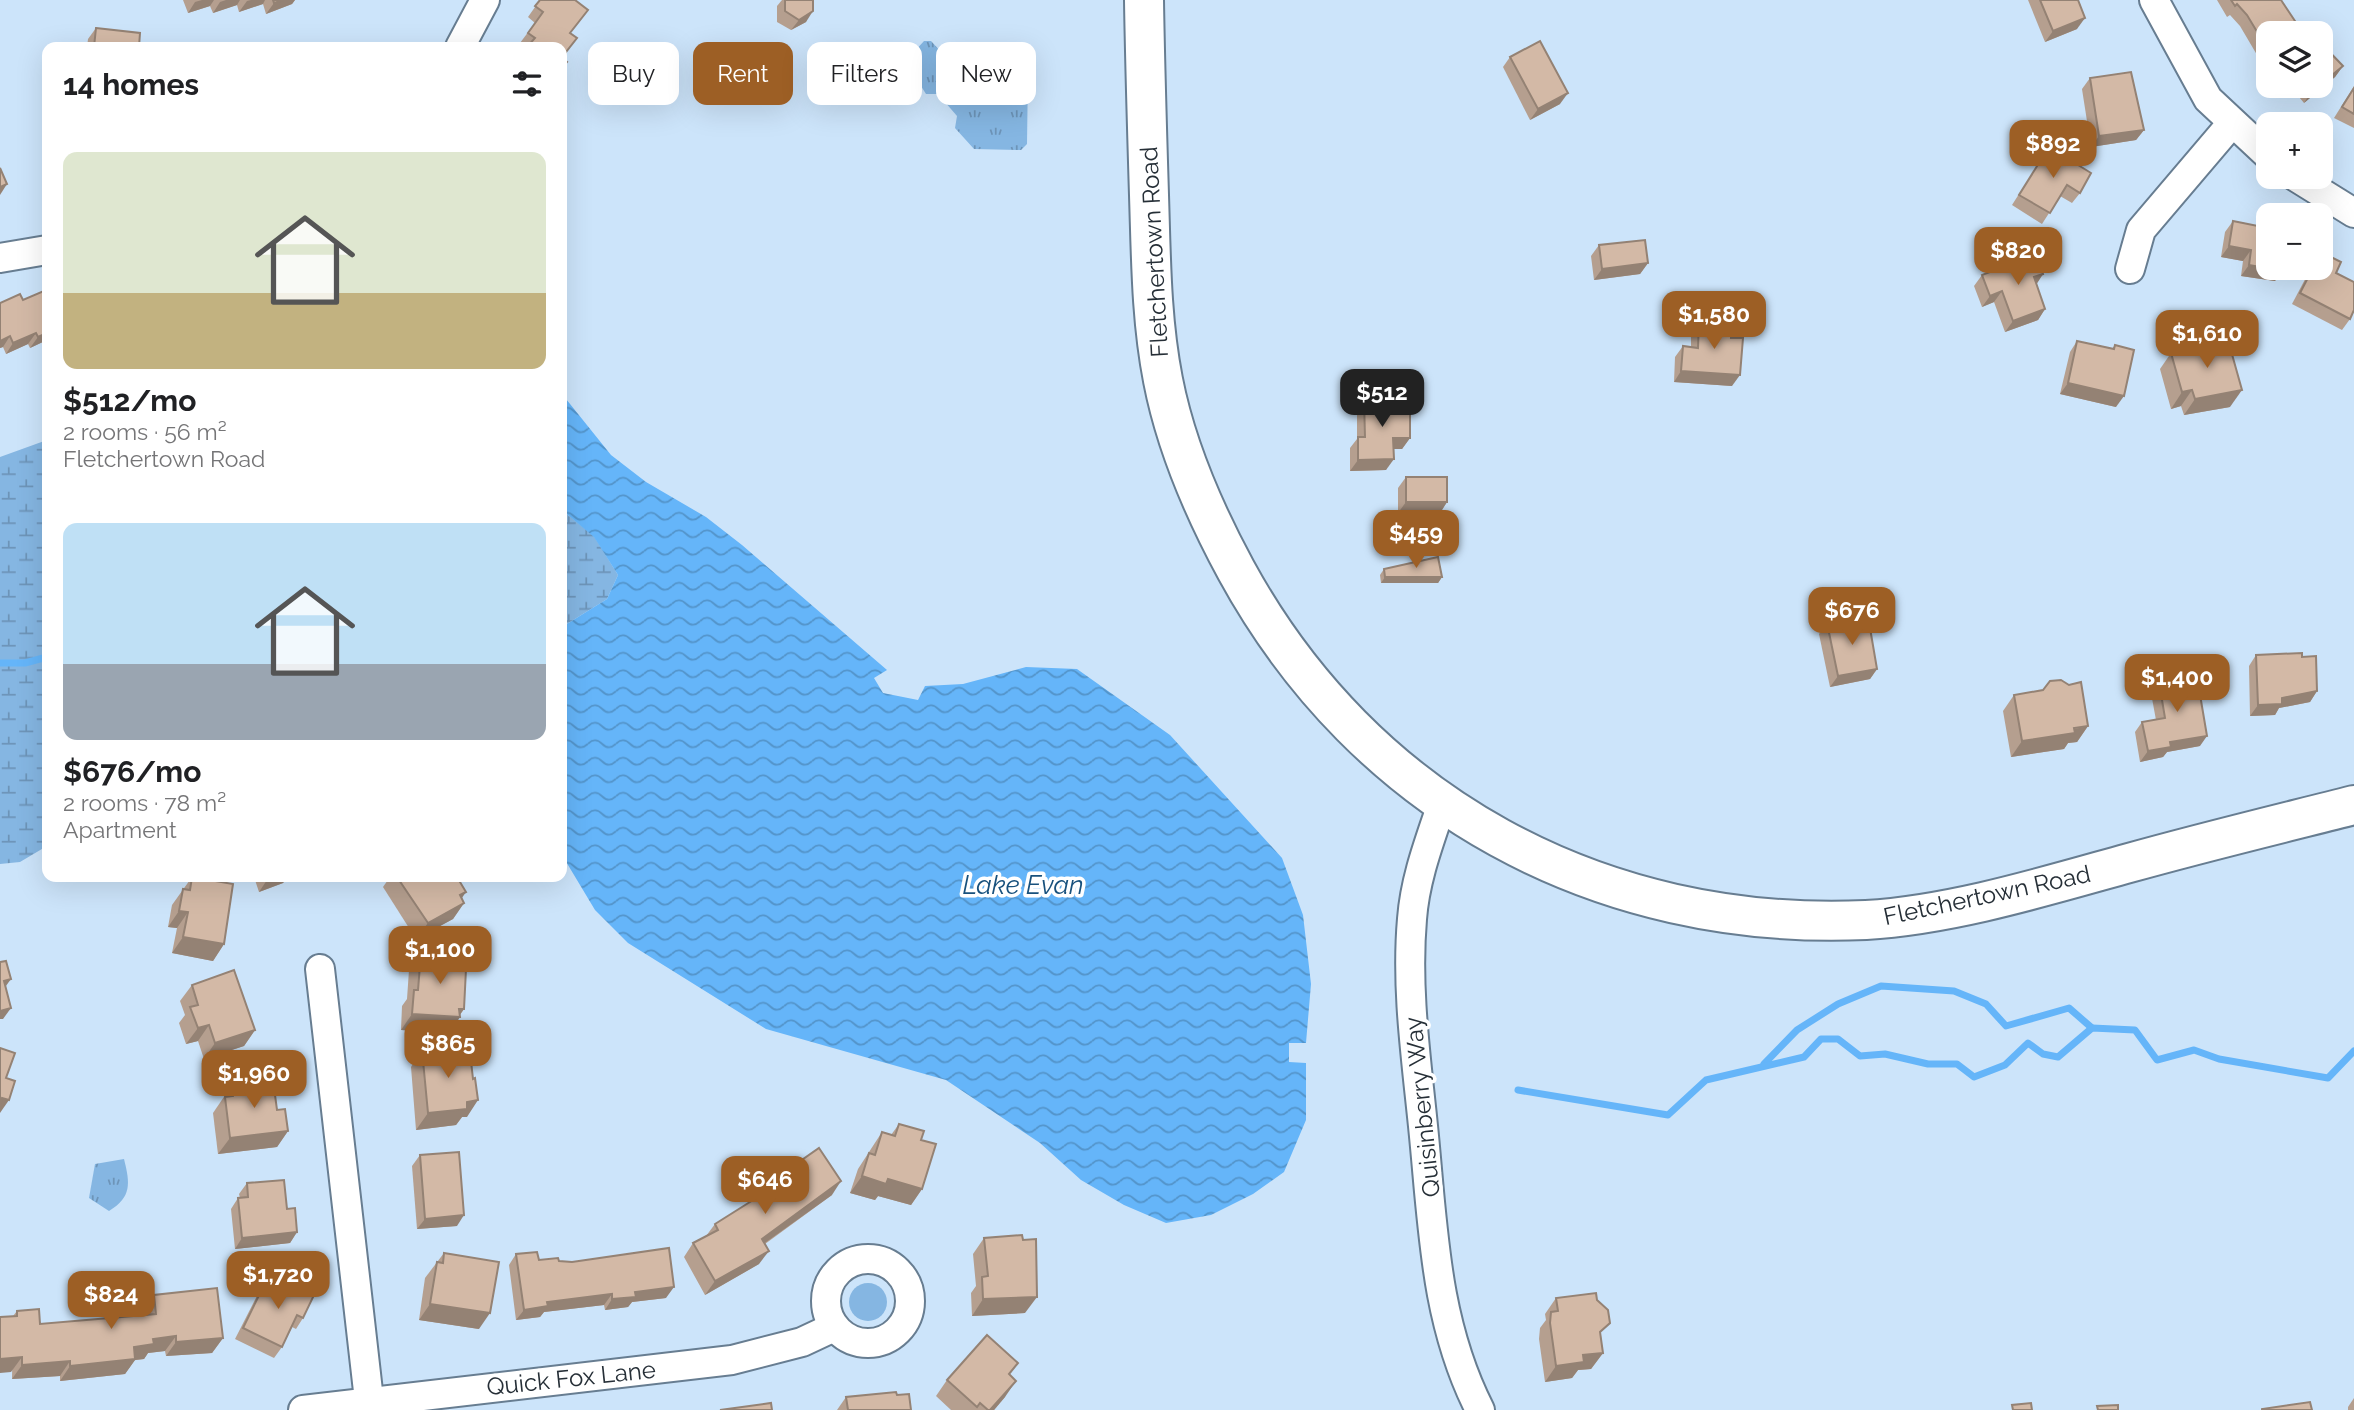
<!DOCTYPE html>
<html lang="en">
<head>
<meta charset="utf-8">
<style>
  body { margin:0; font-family:Raleway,sans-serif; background:#f2f2f2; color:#202124; height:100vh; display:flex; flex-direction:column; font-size:26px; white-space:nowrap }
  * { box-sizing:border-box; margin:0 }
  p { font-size:23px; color:#757577 }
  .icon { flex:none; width:38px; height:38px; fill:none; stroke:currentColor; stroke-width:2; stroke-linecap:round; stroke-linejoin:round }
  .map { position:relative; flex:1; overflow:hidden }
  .drawer { position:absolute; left:42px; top:42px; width:525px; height:840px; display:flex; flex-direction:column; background:#fff; border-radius:14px; box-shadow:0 7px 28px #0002 }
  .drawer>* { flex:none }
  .hud { position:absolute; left:588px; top:42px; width:665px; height:63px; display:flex; gap:14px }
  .tools { position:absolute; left:2256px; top:21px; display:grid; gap:14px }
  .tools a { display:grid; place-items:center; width:77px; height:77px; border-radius:14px; background:#fff; box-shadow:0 7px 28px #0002; font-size:35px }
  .price { position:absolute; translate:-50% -60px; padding:0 16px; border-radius:14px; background:#9d5f25; color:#fff; font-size:23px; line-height:46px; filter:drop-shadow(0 2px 4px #0008) }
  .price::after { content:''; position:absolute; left:50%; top:42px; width:21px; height:16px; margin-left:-10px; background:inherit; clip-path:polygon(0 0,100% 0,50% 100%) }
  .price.active { background:#222; color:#fff }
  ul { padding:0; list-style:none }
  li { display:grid; align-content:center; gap:14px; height:371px; padding:0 21px }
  li span { display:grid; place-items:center; height:217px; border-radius:14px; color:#555 }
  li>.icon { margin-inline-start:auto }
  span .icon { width:126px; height:126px; fill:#fffc; stroke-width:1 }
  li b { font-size:30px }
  h2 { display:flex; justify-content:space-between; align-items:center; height:84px; padding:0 21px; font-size:30px }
  .tag { padding:0 24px; border-radius:14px; background:#fff; box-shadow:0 7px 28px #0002; font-size:24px; line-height:63px }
  .tag.active { background:#9d5f25; color:#fff }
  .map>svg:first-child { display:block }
</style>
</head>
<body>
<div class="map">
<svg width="2354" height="1410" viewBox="0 0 2354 1410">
  <defs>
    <pattern id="wetland-marsh" width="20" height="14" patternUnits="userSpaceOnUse" patternTransform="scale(1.75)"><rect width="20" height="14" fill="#85b6e2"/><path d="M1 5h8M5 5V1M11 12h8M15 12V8" fill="none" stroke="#6d94b8"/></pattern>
    <pattern id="park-tufts" width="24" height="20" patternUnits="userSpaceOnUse" patternTransform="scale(1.75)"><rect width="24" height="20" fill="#85b6e2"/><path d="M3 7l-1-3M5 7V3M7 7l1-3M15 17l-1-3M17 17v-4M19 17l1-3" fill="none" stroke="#6d94b8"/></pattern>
    <pattern id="water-waves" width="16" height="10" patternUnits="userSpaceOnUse" patternTransform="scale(1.75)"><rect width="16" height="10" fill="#65b5f9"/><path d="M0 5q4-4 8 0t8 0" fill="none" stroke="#5394ca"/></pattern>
  </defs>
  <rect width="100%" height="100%" fill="#cce4fa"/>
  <circle fill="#85b6e2" cx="868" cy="1302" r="19"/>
  <g fill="url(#wetland-marsh)">
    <polygon points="47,440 47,846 20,862 0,864 0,457"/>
    <polygon points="562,510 594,536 618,575 607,599 562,627"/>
  </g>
  <g fill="url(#park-tufts)">
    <polygon points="924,41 931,41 943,54 937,58 938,64 1022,66 1028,72 1027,144 1021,150 974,149 955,128 957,116 938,94 926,94 921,86 921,71 911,80 902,65"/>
    <path d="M124 1159C130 1183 132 1197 109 1211L89 1198 95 1164Z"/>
  </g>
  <polygon fill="url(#water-waves)" points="562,394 611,455 646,482 706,517 742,545 887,670 874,678 883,693 918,700 925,686 963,684 1026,667 1077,669 1170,735 1282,858 1303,915 1311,984 1306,1043 1289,1043 1289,1062 1306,1063 1306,1120 1284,1172 1253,1194 1211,1215 1166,1223 1124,1205 1081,1180 1040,1143 946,1080 766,1029 628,943 595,910 565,860 562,852 562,627 607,599 618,575 594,537 562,510"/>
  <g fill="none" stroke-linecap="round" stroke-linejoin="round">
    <g stroke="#65b5f9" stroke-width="7">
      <polyline points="0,663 25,663 47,657"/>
      <polyline points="1764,1064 1797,1030 1838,1004 1881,986 1954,991 1986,1004 2006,1026 2069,1008 2092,1028"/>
      <polyline points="1518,1090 1668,1115 1706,1080 1804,1057 1821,1039 1838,1039 1860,1056 1885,1054 1928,1064 1957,1064 1974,1077 2005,1065 2028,1043 2043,1054 2058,1057 2092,1028 2135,1030 2157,1060 2194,1050 2219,1059 2328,1078 2354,1051"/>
    </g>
    <g stroke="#677d91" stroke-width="32">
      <g id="street">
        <polyline points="2154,0 2208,99 2268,155"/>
        <polyline points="460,47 485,0"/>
        <polyline points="2296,177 2354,213"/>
        <polyline points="0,258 47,250"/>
        <polyline points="2130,269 2141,230 2232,123"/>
        <path d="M1443 801C1430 840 1415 878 1412 919 1406 988 1416 1057 1423 1126 1433 1224 1434 1320 1480 1410"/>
        <polyline points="320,969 369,1400"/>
        <circle cx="868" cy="1301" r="42"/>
        <polyline points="303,1410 732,1360 802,1342 834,1327"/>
      </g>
    </g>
    <g stroke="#677d91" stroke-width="42">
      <path id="secondary" d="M1144 0C1145 65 1147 130 1149 195 1151 257 1151 319 1163 380 1176 447 1204 511 1236 570 1364 805 1600 932 1866 920 1952 915 2046 886 2129 863 2204 842 2279 824 2354 805"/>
    </g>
    <use href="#street" stroke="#fff" stroke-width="28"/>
    <use href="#secondary" stroke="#fff" stroke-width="38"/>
  </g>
  <g fill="#b59f8f">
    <polygon points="183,0 295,0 292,4 266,14 263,4 239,12 237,5 213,13 210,6 188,13"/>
    <polygon points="540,0 571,33 562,47 525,47 520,43 535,23 528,17"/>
    <polygon points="782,0 813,0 806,22 791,30 777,22 777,6"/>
    <polygon points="2028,0 2078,0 2077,29 2045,42"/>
    <polygon points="2217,0 2281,0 2297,24 2268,33 2268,70 2260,60 2240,26 2230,15 2227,17"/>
    <polygon points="96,28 139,47 87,47 88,39"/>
    <polygon points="1510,57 1560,104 1530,120 1503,67"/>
    <polygon points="2343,66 2335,77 2304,103 2290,86 2320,86"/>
    <polygon points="2090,78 2144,130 2136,140 2091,147 2082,89"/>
    <polygon points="2354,86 2354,128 2334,118"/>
    <polygon points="2049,147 2080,193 2072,203 2060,196 2042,224 2012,205"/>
    <polygon points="2233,221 2282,271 2275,281 2241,276 2243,261 2221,257 2225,232"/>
    <polygon points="1599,245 1648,263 1640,274 1594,280 1591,256"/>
    <polygon points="2311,268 2320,268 2336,273 2350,319 2342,330 2292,304"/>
    <polygon points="2043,274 2036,284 2045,309 2038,320 2005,332 1994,302 1982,307 1974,286 1982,275"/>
    <polygon points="23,300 47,340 30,348 28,344 6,354 3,347 0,348 0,303"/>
    <polygon points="1699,321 1732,386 1674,382 1675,357 1683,346 1691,347 1691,332"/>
    <polygon points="2077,341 2112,349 2115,345 2116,407 2060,394 2070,352"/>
    <polygon points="2171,353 2230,407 2184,415 2181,406 2171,409 2160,369"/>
    <polygon points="1364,399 1399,412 1410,438 1402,449 1393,449 1386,470 1350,471 1350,448 1357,439 1357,410"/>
    <polygon points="1406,477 1447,502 1440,513 1398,513 1398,488"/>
    <polygon points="1384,569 1442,577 1438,583 1381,583 1380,575"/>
    <polygon points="1827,623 1857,630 1877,669 1870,679 1830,687 1819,634"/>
    <polygon points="2256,655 2302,657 2317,691 2310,702 2279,708 2275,715 2250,716 2249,666"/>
    <polygon points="2159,682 2200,746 2167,752 2163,757 2140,762 2135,732 2142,722 2156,720 2151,693"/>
    <polygon points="2014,695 2088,726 2077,742 2068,743 2064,749 2011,757 2003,711"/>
    <polygon points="192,877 224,944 213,961 172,953 177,928 168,927 172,905"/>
    <polygon points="254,877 288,877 283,883 259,892"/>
    <polygon points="390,877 397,877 461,898 464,903 453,919 416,939 383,887"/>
    <polygon points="421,953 461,969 464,1009 460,1015 460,1017 449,1033 401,1030 402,1006 407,999 409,970"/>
    <polygon points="192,985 255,1030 244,1046 204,1059 198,1041 186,1044 179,1023 185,1015 180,1001"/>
    <polygon points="422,1050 467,1117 462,1117 456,1125 416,1130 411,1067"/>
    <polygon points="232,1085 277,1110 288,1131 277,1147 218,1154 213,1113"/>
    <polygon points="899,1124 921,1140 922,1189 911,1205 878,1196 875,1200 850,1193 858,1169 882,1132 891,1135"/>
    <polygon points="420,1155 457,1226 417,1229 412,1166"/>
    <polygon points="247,1183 297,1232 290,1243 235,1249 231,1209 238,1198 240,1198 239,1194"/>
    <polygon points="766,1185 832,1195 765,1244 759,1264 705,1295 684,1257 693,1243 706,1236 715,1224 757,1198"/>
    <polygon points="984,1238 1025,1313 972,1316 971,1293 976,1286 973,1254"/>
    <polygon points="444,1253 479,1329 419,1320 425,1278"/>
    <polygon points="516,1254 539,1260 559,1261 666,1298 632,1302 628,1307 605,1310 604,1305 544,1312 540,1317 516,1320 509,1265"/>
    <polygon points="267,1279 286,1288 291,1281 303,1318 296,1329 292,1327 282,1347 274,1358 235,1339 260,1290"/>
    <polygon points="154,1295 223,1338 212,1353 166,1356 165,1351 148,1353 144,1359 135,1360 125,1374 60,1381 60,1376 12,1379 13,1316 17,1311 40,1324 145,1315 144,1310"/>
    <polygon points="1556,1298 1601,1336 1603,1353 1591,1369 1578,1370 1572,1378 1545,1382 1539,1339 1540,1328 1546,1320 1545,1314"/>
    <polygon points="1010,1375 1005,1397 994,1410 951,1410 936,1396 947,1380"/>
    <polygon points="897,1395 911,1410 837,1410 846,1397"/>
    <polygon points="2354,1398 2354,1410 2348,1410 2348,1407"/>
  </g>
  <g fill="#948274">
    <polygon points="202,0 214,0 210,6 188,13 195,2"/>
    <polygon points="226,0 240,0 237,5 213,13 220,2"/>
    <polygon points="251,0 265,0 263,4 239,12 247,1"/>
    <polygon points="283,0 295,0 292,4 266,14 274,3"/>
    <polygon points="813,11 806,22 791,30 799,20"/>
    <polygon points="2085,18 2077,29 2045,42 2053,31"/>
    <polygon points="2343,66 2335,77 2304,103 2311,92 2320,86"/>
    <polygon points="1568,93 1560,104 1530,120 1538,109"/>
    <polygon points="2144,130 2136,140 2091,147 2099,136"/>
    <polygon points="7,184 0,195 0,187"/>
    <polygon points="2229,246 2251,250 2243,261 2221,257"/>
    <polygon points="1648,263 1640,274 1594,280 1602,269"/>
    <polygon points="2249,265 2282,271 2275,281 2241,276"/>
    <polygon points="2043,274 2036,285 2034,277"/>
    <polygon points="2002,291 1994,302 1982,307 1990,296"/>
    <polygon points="2045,309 2038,320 2005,332 2013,321"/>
    <polygon points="36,333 28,344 6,354 13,343"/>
    <polygon points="47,333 47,340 30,348 38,337"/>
    <polygon points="10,336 3,347 0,348 0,341"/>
    <polygon points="1681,371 1740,375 1732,386 1674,382"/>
    <polygon points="2068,383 2124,396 2116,407 2060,394"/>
    <polygon points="2192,390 2181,406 2171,409 2182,392"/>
    <polygon points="2242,390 2230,407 2184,415 2195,399"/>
    <polygon points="1393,438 1410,438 1402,449 1386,449"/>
    <polygon points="1394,459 1386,470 1350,471 1358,460"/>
    <polygon points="1406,502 1447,502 1440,513 1398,513"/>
    <polygon points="1385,577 1442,577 1438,583 1381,583"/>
    <polygon points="1877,669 1870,679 1830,687 1838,676"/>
    <polygon points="2317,691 2310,702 2279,708 2275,715 2250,716 2258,705 2282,698"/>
    <polygon points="2088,726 2077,742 2068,743 2064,749 2011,757 2022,741"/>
    <polygon points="2207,736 2200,746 2167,752 2163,757 2140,762 2148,751 2170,742"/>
    <polygon points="269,877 288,877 283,883 259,892"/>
    <polygon points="466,892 455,908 464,903 453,919 416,939 428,923 460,895"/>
    <polygon points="179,911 188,912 177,928 168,927"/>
    <polygon points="183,937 224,944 213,961 172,953"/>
    <polygon points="11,979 3,990 4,981"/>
    <polygon points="11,1008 3,1019 0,1019 0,1011"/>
    <polygon points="459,1009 464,1009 458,1017 460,1017 449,1033 401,1030 412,1014"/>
    <polygon points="209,1025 198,1041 186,1044 198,1028"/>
    <polygon points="255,1030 244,1046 204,1059 215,1043"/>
    <polygon points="2,1098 9,1100 0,1113 0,1102"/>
    <polygon points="478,1100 467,1117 462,1117 456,1125 416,1130 428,1113 467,1102"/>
    <polygon points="288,1131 277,1147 218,1154 230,1138"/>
    <polygon points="862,1176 888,1179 922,1189 911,1205 878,1196 875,1200 850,1193"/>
    <polygon points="841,1181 832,1195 752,1252 762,1239"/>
    <polygon points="464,1215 457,1226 417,1229 425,1219"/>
    <polygon points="297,1232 290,1243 235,1249 242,1238"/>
    <polygon points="769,1251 759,1264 705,1295 715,1281"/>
    <polygon points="674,1287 666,1298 632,1302 628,1307 605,1310 612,1299 635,1292"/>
    <polygon points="612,1294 604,1305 544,1312 540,1317 516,1320 524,1310 547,1302"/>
    <polygon points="1037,1297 1025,1313 972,1316 983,1299"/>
    <polygon points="430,1304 490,1313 479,1329 419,1320"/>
    <polygon points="176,1336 165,1351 148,1353 144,1359 135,1360 125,1374 60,1381 70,1366 134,1347 153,1339"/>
    <polygon points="223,1338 212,1353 166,1356 176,1342"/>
    <polygon points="1603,1353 1591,1369 1578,1370 1572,1378 1545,1382 1556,1366 1583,1355"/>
    <polygon points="22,1357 11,1372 0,1373 0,1359"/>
    <polygon points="70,1361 60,1376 12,1379 22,1365"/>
    <polygon points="1016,1381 1005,1397 994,1410 990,1410"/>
  </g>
  <g fill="#d3b9a6" stroke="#948274" stroke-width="2">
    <polygon points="273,0 283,0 274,3"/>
    <polygon points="540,0 575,0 588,10 570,33 577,38 562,57 562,47 527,47 535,38 528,33 543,12 535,6"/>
    <polygon points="785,0 813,0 813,11 799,20 785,11"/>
    <polygon points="2040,0 2078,0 2085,18 2053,31"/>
    <polygon points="2231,0 2281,0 2297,24 2303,23 2313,33 2268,33 2268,50 2247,15 2237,4 2235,6"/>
    <polygon points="96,28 140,33 139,47 94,47"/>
    <polygon points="1540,41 1568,93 1538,109 1510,57"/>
    <polygon points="2320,42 2343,66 2320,85"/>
    <polygon points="562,58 567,62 562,68"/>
    <polygon points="2131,72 2144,130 2099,136 2090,78"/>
    <polygon points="2306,86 2319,86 2311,92"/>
    <polygon points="2354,88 2354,114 2342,107"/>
    <polygon points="2049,147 2091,173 2080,193 2067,185 2050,213 2019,195"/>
    <polygon points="0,168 7,184 0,187"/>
    <polygon points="2233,221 2268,228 2268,268 2283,268 2282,271 2249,265 2251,250 2229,246"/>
    <polygon points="1645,240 1648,263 1602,269 1599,245"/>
    <polygon points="2321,252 2341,262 2336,273 2354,282 2354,310 2350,319 2300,293 2313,268 2320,268"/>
    <polygon points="2036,254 2043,274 2034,277 2045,309 2013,321 2002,291 1990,296 1982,275"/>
    <polygon points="46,290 47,293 47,333 38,337 36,333 13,343 10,336 0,341 0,303 20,294 23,300"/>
    <polygon points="1699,321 1732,323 1731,338 1743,338 1740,375 1681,371 1683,346 1698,348"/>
    <polygon points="2228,340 2242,390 2195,399 2192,390 2182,392 2171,353"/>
    <polygon points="2077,341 2114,349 2115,345 2134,350 2124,396 2068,383"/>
    <polygon points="1364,399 1399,399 1399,412 1410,412 1410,438 1393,438 1394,459 1358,460 1358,437 1365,437"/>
    <rect x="1406" y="477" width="41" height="25"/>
    <polygon points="1438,557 1442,577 1385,577 1384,569"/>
    <polygon points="1855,617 1857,630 1870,628 1877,669 1838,676 1827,623"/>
    <polygon points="2302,653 2302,657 2316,656 2317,691 2282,698 2282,704 2258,705 2256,655"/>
    <polygon points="2195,665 2207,736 2170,742 2171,747 2148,751 2142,722 2165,718 2159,682 2184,679"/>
    <polygon points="2061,680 2069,685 2081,682 2088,726 2074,728 2075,733 2022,741 2014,695 2043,690 2050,681"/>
    <polygon points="192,877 233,884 224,944 183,937 188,912 179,911 183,889 190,890"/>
    <polygon points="397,877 457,877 466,892 460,895 464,903 428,923"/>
    <polygon points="421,953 462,956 461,969 466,969 464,1009 459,1009 460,1017 412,1014 414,990 418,990"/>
    <polygon points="6,961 11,979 4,981 11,1008 0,1011 0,962"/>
    <polygon points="234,970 255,1030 215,1043 209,1025 198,1028 190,1007 198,1005 192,985"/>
    <polygon points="464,1046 466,1061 471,1061 473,1079 475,1078 478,1100 467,1102 467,1109 428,1113 422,1050"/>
    <polygon points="0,1048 15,1053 6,1078 15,1081 9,1100 2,1098 0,1105"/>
    <polygon points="273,1080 277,1110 285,1109 288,1131 230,1138 225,1097 233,1096 232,1085"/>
    <polygon points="899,1124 924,1131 921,1140 936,1144 922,1189 888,1179 886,1184 862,1176 869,1153 875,1155 882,1132 895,1136"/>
    <polygon points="819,1148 841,1181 762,1239 769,1251 715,1281 693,1243 718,1230 715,1224 769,1190 766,1185"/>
    <polygon points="459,1152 464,1215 425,1219 420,1155"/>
    <polygon points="284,1180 287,1209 295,1208 297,1232 242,1238 238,1198 248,1197 247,1183"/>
    <polygon points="1022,1235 1023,1240 1036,1239 1037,1297 983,1299 982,1277 988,1276 984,1238"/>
    <polygon points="669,1248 674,1287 635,1292 636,1297 612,1299 612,1294 547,1302 548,1306 524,1310 516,1254 537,1252 539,1260 558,1258 559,1261 572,1262"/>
    <polygon points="444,1253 499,1262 490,1313 430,1304 437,1262 443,1263"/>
    <polygon points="267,1279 288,1289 291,1281 315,1293 303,1318 297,1315 282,1347 243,1328"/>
    <polygon points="217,1288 223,1338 176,1342 176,1336 153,1339 154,1344 134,1347 135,1359 70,1366 70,1361 22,1365 22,1357 0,1359 0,1317 17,1316 17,1311 39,1309 40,1324 156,1314 154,1295"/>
    <polygon points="1596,1293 1597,1300 1608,1310 1610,1323 1600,1332 1603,1353 1583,1355 1584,1362 1556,1366 1550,1323 1551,1312 1558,1311 1556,1298"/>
    <polygon points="987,1335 1018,1363 1009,1374 1016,1381 990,1410 988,1410 980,1403 977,1407 947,1380"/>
    <polygon points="896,1392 897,1395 909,1394 911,1410 848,1410 846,1397"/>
    <polygon points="2310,1402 2312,1410 2262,1410 2262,1409"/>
    <polygon points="771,1403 772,1410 720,1410"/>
    <polygon points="2031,1403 2032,1410 2013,1410 2012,1405"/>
    <polygon points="2118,1405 2118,1410 2098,1410 2097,1406"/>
  </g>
  <g text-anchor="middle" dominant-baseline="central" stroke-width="7" stroke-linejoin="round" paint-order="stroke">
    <g font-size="24" fill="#262f37" stroke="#fff">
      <text transform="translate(1154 252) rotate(-93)">Fletchertown Road</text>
      <text transform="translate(1987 895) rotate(-12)">Fletchertown Road</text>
      <text transform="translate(1422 1107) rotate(-96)">Quisinberry Way</text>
      <text transform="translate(571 1378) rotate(-6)">Quick Fox Lane</text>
    </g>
    <g font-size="26" font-style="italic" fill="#18517d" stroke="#fff">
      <text x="1023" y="885">Lake Evan</text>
    </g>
  </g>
</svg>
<div class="tools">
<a><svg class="icon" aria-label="layers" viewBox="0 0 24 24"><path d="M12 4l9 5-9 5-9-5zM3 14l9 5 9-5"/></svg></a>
<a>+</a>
<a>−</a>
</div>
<b class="price" style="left:2053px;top:180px">$892</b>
<b class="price" style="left:2018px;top:287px">$820</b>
<b class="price" style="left:1714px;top:351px">$1,580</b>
<b class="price" style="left:2207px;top:370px">$1,610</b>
<b class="price active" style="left:1382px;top:429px">$512</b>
<b class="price" style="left:1416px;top:570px">$459</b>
<b class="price" style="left:1852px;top:647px">$676</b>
<b class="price" style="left:2177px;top:714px">$1,400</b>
<b class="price" style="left:440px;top:986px">$1,100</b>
<b class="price" style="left:448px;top:1080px">$865</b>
<b class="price" style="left:254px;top:1110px">$1,960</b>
<b class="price" style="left:765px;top:1216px">$646</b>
<b class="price" style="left:278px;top:1311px">$1,720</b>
<b class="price" style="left:111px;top:1331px">$824</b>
<div class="hud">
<a class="tag">Buy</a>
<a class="tag active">Rent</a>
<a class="tag">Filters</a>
<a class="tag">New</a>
</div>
<section class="drawer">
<h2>14 homes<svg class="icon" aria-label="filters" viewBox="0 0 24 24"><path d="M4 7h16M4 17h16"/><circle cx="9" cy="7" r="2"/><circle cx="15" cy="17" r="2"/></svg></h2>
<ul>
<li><span style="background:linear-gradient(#dfe7d0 65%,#c2b280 0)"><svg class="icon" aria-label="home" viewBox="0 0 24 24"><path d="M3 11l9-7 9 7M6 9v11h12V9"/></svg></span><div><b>$512/mo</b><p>2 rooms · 56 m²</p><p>Fletchertown Road</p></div></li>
<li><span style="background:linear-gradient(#bfe0f5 65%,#9aa5b1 0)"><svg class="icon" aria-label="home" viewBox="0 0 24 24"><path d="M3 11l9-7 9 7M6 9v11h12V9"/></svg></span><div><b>$676/mo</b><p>2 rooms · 78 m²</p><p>Apartment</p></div></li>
</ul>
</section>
</div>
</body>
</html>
